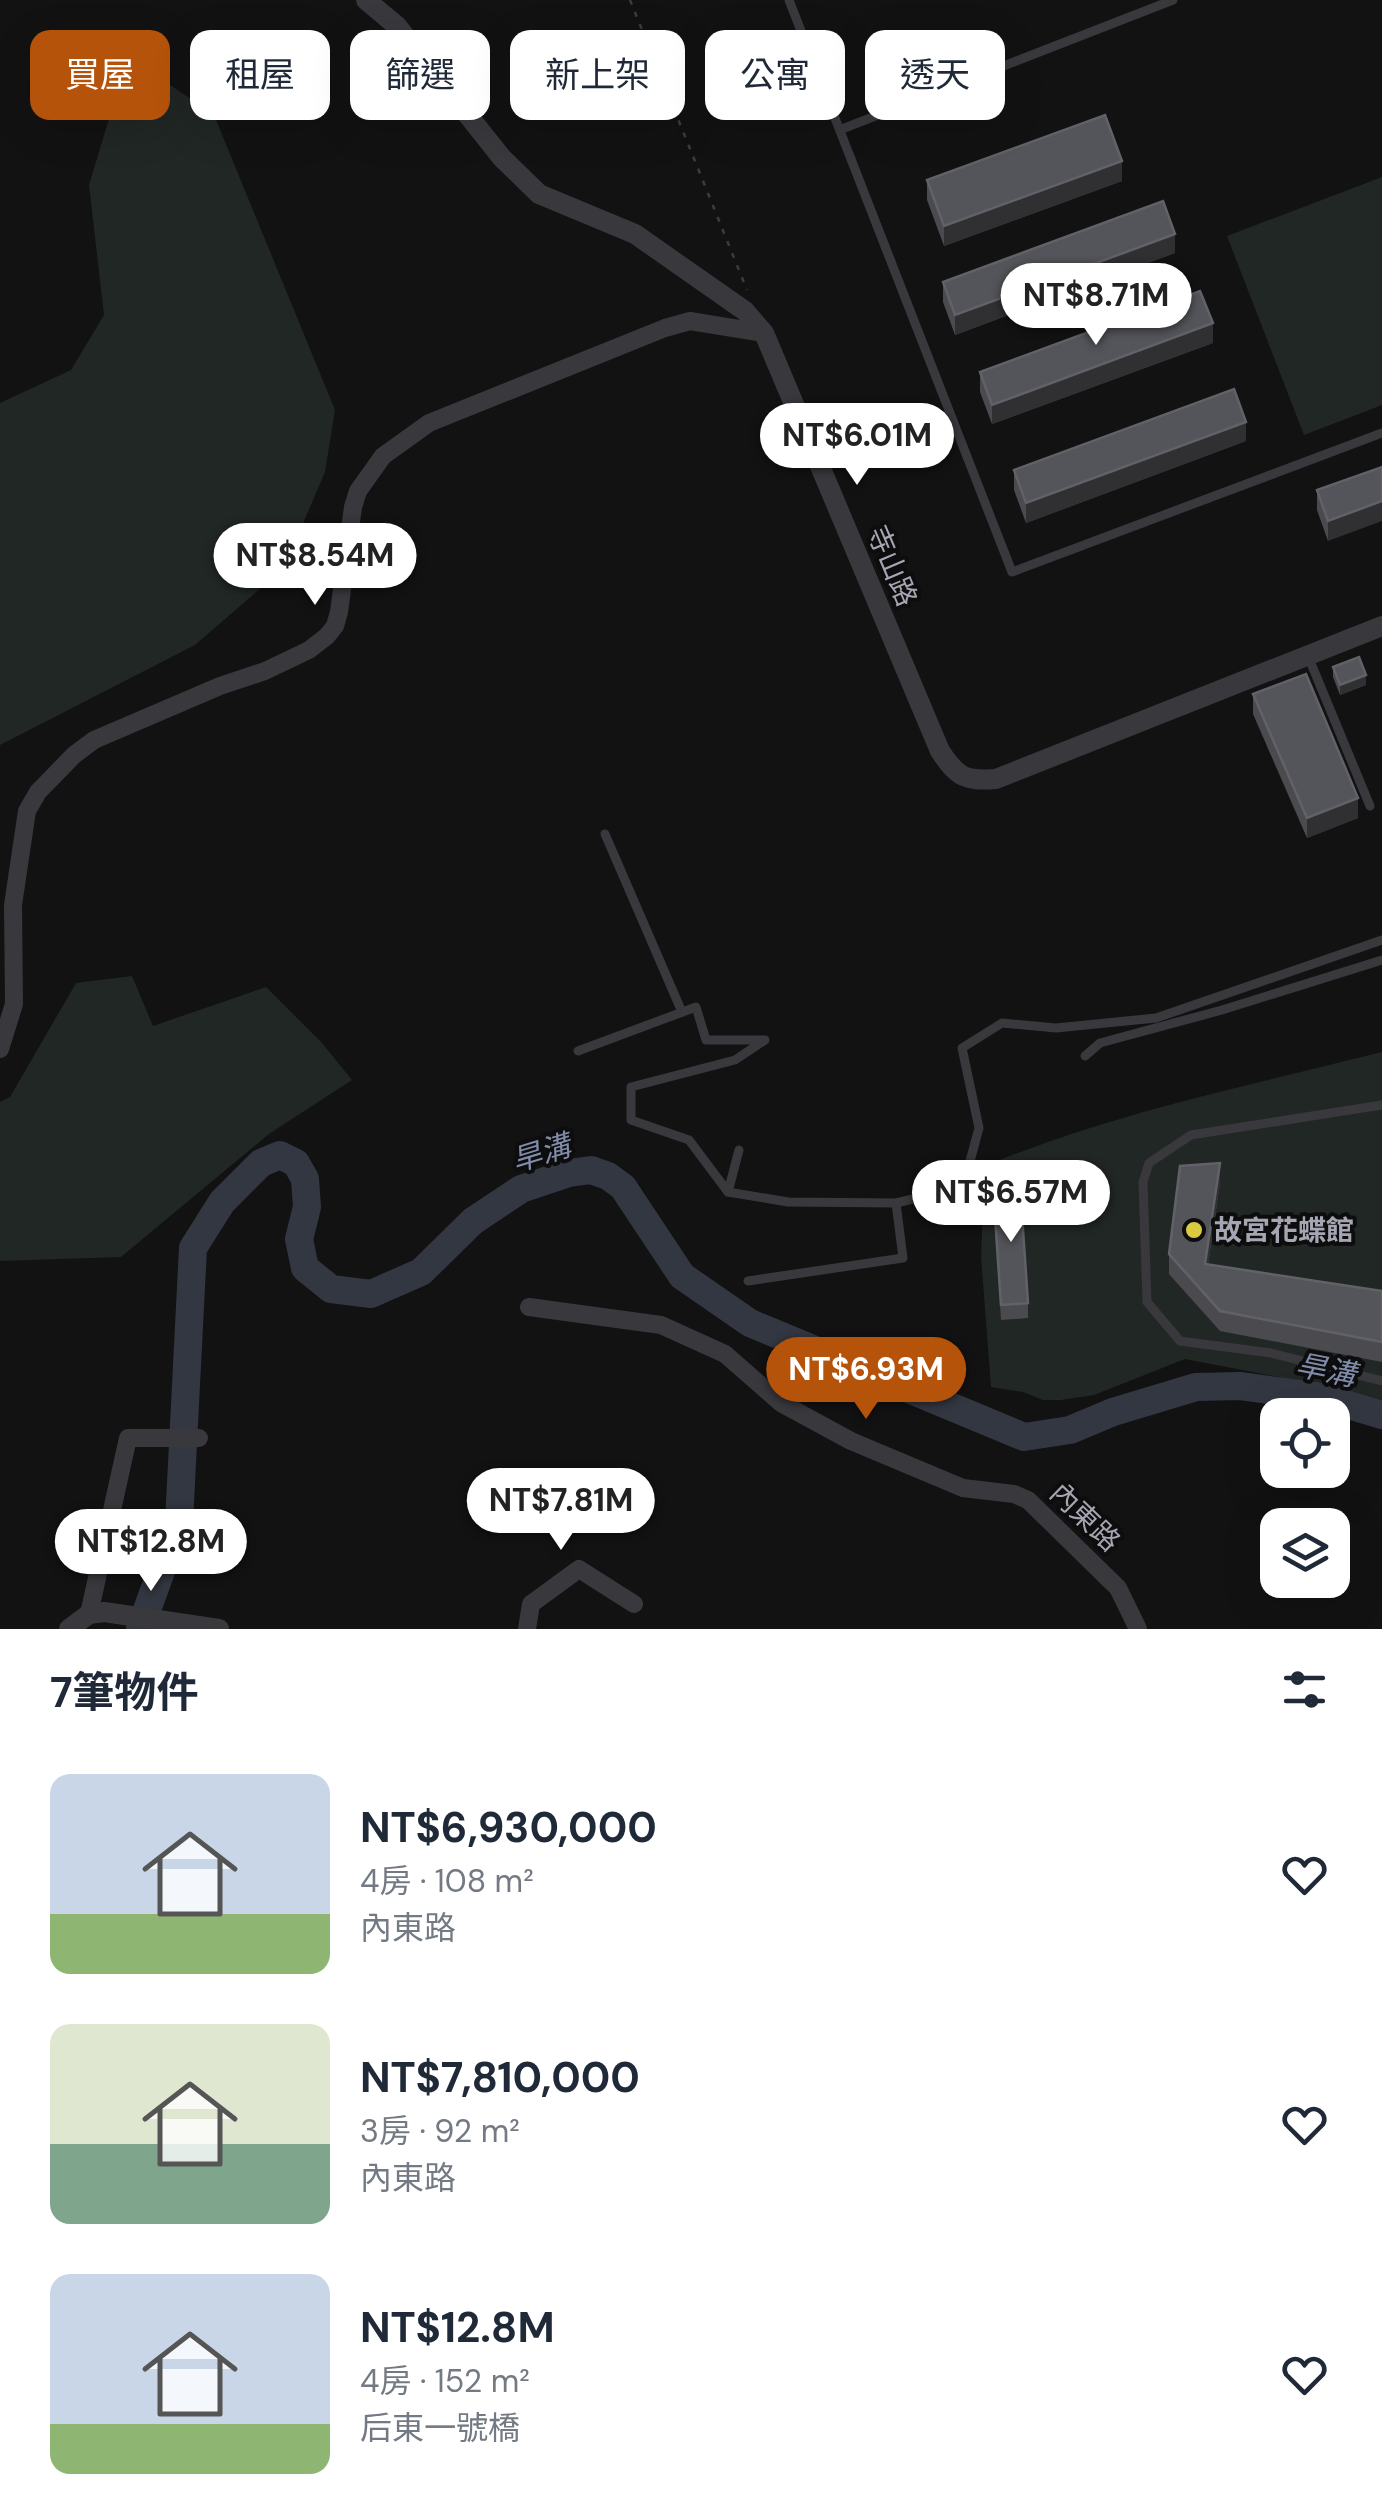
<!DOCTYPE html>
<html lang="zh-TW">
<head>
<meta charset="utf-8">
<style>
  body { margin:0; font-family:"DM Sans","Noto Sans TC",sans-serif; background:#f6f6f7; color:#1f2937; height:100vh; display:flex; flex-direction:column; font-size:38px; white-space:nowrap }
  * { box-sizing:border-box; margin:0 }
  p { font-size:32px; color:#747a83 }
  .icon { flex:none; width:55px; height:55px; fill:none; stroke:currentColor; stroke-width:2; stroke-linecap:round; stroke-linejoin:round }
  .map { position:relative; height:1629px; overflow:hidden }
  .drawer { display:flex; flex-direction:column; background:#fff; flex:1 }
  .drawer>* { flex:none }
  .banner { position:absolute; left:30px; top:30px; width:1322px; height:90px; display:flex; gap:20px }
  .fabs { position:absolute; left:1260px; top:1398px; display:grid; gap:20px }
  .fabs a { display:grid; place-items:center; width:90px; height:90px; border-radius:20px; background:#fff; box-shadow:0 10px 40px #0002; font-size:50px }
  .price { position:absolute; translate:-50% -85px; padding:0 22px; border-radius:35px; background:#fff; color:#222; font-size:32px; line-height:65px; filter:drop-shadow(0 2px 5px #0008) }
  .price::after { content:''; position:absolute; left:50%; top:60px; width:30px; height:22px; margin-left:-15px; background:inherit; clip-path:polygon(0 0,100% 0,50% 100%) }
  .price.on { background:#b45309; color:#fff }
  ul { padding:0; list-style:none }
  li { display:flex; align-items:center; gap:30px; height:250px; padding:0 50px }
  li span { display:grid; place-items:center; flex:none; width:280px; height:200px; border-radius:20px; color:#555 }
  li>.icon { margin-inline-start:auto }
  span .icon { width:120px; height:120px; fill:#fffc; stroke-width:1 }
  li b { font-size:42px }
  h2 { display:flex; justify-content:space-between; align-items:center; height:120px; padding:0 50px; font-size:42px }
  .chip { padding:0 35px; border-radius:20px; background:#fff; box-shadow:0 10px 40px #0002; font-size:35px; line-height:90px }
  .chip.on { background:#b45309; color:#fff }
  .map>svg:first-child { display:block }
</style>
</head>
<body>
<div class="map">
<svg width="1382" height="1629" viewBox="0 0 1382 1629">
  <rect width="100%" height="100%" fill="#121213"/>
  <g fill="#212724">
    <polygon points="128,56 214,115 335,410 325,472 284,568 195,645 0,745 0,403 71,370 104,315 89,185"/>
    <polygon points="1382,177 1382,405 1304,435 1227,236"/>
    <polygon points="132,976 153,1026 266,987 322,1043 352,1080 269,1134 121,1257 0,1261 0,1102 10,1097 76,983"/>
    <path d="M1382 1052V1404L1340 1389 1185 1359 1094 1395 1061 1400H1043L1023 1392 991 1387 981 1257 985 1166C1112 1113 1248 1086 1382 1052Z"/>
  </g>
  <g fill="none" stroke-linecap="round" stroke-linejoin="round">
    <polyline stroke="#333741" stroke-width="28" points="140,1629 179,1522 193,1248 222,1202 261,1163 280,1155 296,1163 305,1179 307,1207 299,1239 305,1268 331,1289 371,1294 421,1272 473,1221 521,1189 569,1173 591,1170 608,1176 623,1187 682,1276 750,1323 1024,1437 1070,1430 1113,1412 1196,1387 1240,1386 1322,1397 1382,1415"/>
    <polyline stroke="#3c3c41" stroke-width="2.5" stroke-dasharray="5 8" stroke-linecap="butt" points="630,0 747,290"/>
    <g stroke="#39383d" stroke-width="9">
      <polyline points="789,0 1012,572 1382,433"/>
      <polyline points="842,129 1173,0"/>
      <polyline points="1308,656 1370,806"/>
      <polyline points="605,834 682,1012"/>
      <polyline points="578,1051 696,1007 706,1040 765,1040 735,1060 631,1087 631,1120 689,1140 728,1192 788,1202 896,1203 963,1187 979,1128 962,1048 1002,1023 1056,1028 1156,1018 1382,940"/>
      <polyline points="1085,1056 1100,1043 1222,1010 1382,960"/>
      <polyline points="1382,1105 1191,1135 1149,1163 1143,1182 1147,1302 1180,1341 1271,1353 1382,1381"/>
      <polyline points="728,1192 739,1150"/>
      <polyline points="748,1281 903,1258 896,1203"/>
    </g>
    <g stroke="#39383d" stroke-width="18">
      <polyline points="0,1049 14,1004 13,905 27,811 38,792 74,755 94,740 220,686 265,671 309,650 327,636 335,626 339,612 353,507 358,491 383,456 429,423 665,328 690,321 764,333"/>
      <polyline points="529,1307 661,1325 725,1354 781,1403 851,1441 963,1488 1014,1494 1028,1500 1118,1588 1138,1629"/>
      <polyline points="89,1614 128,1438 199,1438"/>
      <polyline points="527,1629 531,1604 579,1569 634,1604"/>
    </g>
    <g stroke="#39383d" stroke-width="20">
      <path d="M366 0 397 26 502 158 539 194 635 234 745 311 764 333 940 751C958 778 965 781 996 779L1382 626"/>
      <polyline points="69,1629 89,1614 104,1612 219,1629"/>
    </g>
  </g>
  <g fill="#4b4b4f">
    <polygon points="927,180 1122,181 944,246 927,200"/>
    <polygon points="1175,253 955,335 943,302 943,282"/>
    <polygon points="1213,343 992,424 980,392 980,372"/>
    <polygon points="1246,441 1026,523 1014,490 1014,470"/>
    <polygon points="1382,467 1328,541 1317,510 1317,490"/>
    <polygon points="1333,667 1366,685 1340,695 1333,677"/>
    <polygon points="1253,694 1358,818 1307,838 1253,714"/>
    <polygon points="1220,1183 1208,1265 1382,1291 1382,1362 1220,1331 1169,1274 1169,1254"/>
    <polygon points="993,1187 1028,1303 1028,1318 1001,1320"/>
  </g>
  <g fill="#303033">
    <polygon points="1122,161 1122,181 944,246 944,226"/>
    <polygon points="1175,234 1175,253 955,335 955,315"/>
    <polygon points="1213,323 1213,343 992,424 992,405"/>
    <polygon points="1246,422 1246,441 1026,523 1026,503"/>
    <polygon points="1382,501 1382,521 1328,541 1328,521"/>
    <polygon points="1366,675 1366,685 1340,695 1340,685"/>
    <polygon points="1358,798 1358,818 1307,838 1307,818"/>
    <polygon points="1220,1163 1220,1183 1205,1284 1205,1264"/>
  </g>
  <g fill="#54555a" stroke="#616168" stroke-width="2.5">
    <polygon points="1105,115 1122,161 944,226 927,180"/>
    <polygon points="1163,201 1175,234 955,315 943,282"/>
    <polygon points="1200,291 1213,323 992,405 980,372"/>
    <polygon points="1234,389 1246,422 1026,503 1014,470"/>
    <polygon points="1382,467 1382,501 1328,521 1317,490"/>
    <polygon points="1359,657 1366,675 1340,685 1333,667"/>
    <polygon points="1306,674 1358,798 1307,818 1253,694"/>
    <polygon points="1220,1163 1205,1264 1382,1291 1382,1342 1220,1311 1169,1254 1180,1166"/>
    <polygon points="1020,1185 1028,1303 1001,1305 993,1187"/>
  </g>
  <circle fill="#dacb43" stroke="#0d0d0e" stroke-width="4" cx="1194" cy="1230" r="10"/>
  <g text-anchor="middle" dominant-baseline="central" stroke-width="8" stroke-linejoin="round" paint-order="stroke">
    <g font-size="28" fill="#a5a6b2" stroke="#0d0d0e">
      <text transform="translate(892 566) rotate(67)">寺山路</text>
      <text transform="translate(1085 1517) rotate(44)">內東路</text>
    </g>
    <g font-size="28" font-weight="bold" fill="#a5a6b2" stroke="#0d0d0e" text-anchor="start">
      <text x="1214" y="1230">故宮花蝶館</text>
    </g>
    <g font-size="30" font-style="italic" fill="#808ca9" stroke="#0d0d0e">
      <text transform="translate(541 1153) rotate(-17)">旱溝</text>
      <text transform="translate(1326 1370) rotate(11)">旱溝</text>
    </g>
  </g>
</svg>
<div class="fabs">
<a><svg class="icon" aria-label="locate" viewBox="0 0 24 24"><circle cx="12" cy="12" r="6"/><path d="M12 2v4M12 18v4M2 12h4M18 12h4"/></svg></a>
<a><svg class="icon" aria-label="layers" viewBox="0 0 24 24"><path d="M12 4l9 5-9 5-9-5zM3 14l9 5 9-5"/></svg></a>
</div>
<b class="price" style="left:1096px;top:348px">NT$8.71M</b>
<b class="price" style="left:857px;top:488px">NT$6.01M</b>
<b class="price" style="left:315px;top:608px">NT$8.54M</b>
<b class="price" style="left:1011px;top:1245px">NT$6.57M</b>
<b class="price on" style="left:866px;top:1422px">NT$6.93M</b>
<b class="price" style="left:561px;top:1553px">NT$7.81M</b>
<b class="price" style="left:151px;top:1594px">NT$12.8M</b>
<div class="banner">
<a class="chip on">買屋</a>
<a class="chip">租屋</a>
<a class="chip">篩選</a>
<a class="chip">新上架</a>
<a class="chip">公寓</a>
<a class="chip">透天</a>
</div>
</div>
<section class="drawer">
<h2>7筆物件<svg class="icon" aria-label="filters" viewBox="0 0 24 24"><path d="M4 7h16M4 17h16"/><circle cx="9" cy="7" r="2"/><circle cx="15" cy="17" r="2"/></svg></h2>
<ul>
<li><span style="background:linear-gradient(#c9d6e8 70%,#8fb573 0)"><svg class="icon" aria-label="home" viewBox="0 0 24 24"><path d="M3 11l9-7 9 7M6 9v11h12V9"/></svg></span><div><b>NT$6,930,000</b><p>4房 · 108 m²</p><p>內東路</p></div><svg class="icon" aria-label="heart" viewBox="0 0 24 24"><path d="M12 20l-8-8c-3-5 5-10 8-4 3-6 11-1 8 4z"/></svg></li>
<li><span style="background:linear-gradient(#dfe7d0 60%,#7fa58c 0)"><svg class="icon" aria-label="home" viewBox="0 0 24 24"><path d="M3 11l9-7 9 7M6 9v11h12V9"/></svg></span><div><b>NT$7,810,000</b><p>3房 · 92 m²</p><p>內東路</p></div><svg class="icon" aria-label="heart" viewBox="0 0 24 24"><path d="M12 20l-8-8c-3-5 5-10 8-4 3-6 11-1 8 4z"/></svg></li>
<li><span style="background:linear-gradient(#c9d6e8 75%,#8fb573 0)"><svg class="icon" aria-label="home" viewBox="0 0 24 24"><path d="M3 11l9-7 9 7M6 9v11h12V9"/></svg></span><div><b>NT$12.8M</b><p>4房 · 152 m²</p><p>后東一號橋</p></div><svg class="icon" aria-label="heart" viewBox="0 0 24 24"><path d="M12 20l-8-8c-3-5 5-10 8-4 3-6 11-1 8 4z"/></svg></li>
</ul>
</section>
</body>
</html>
